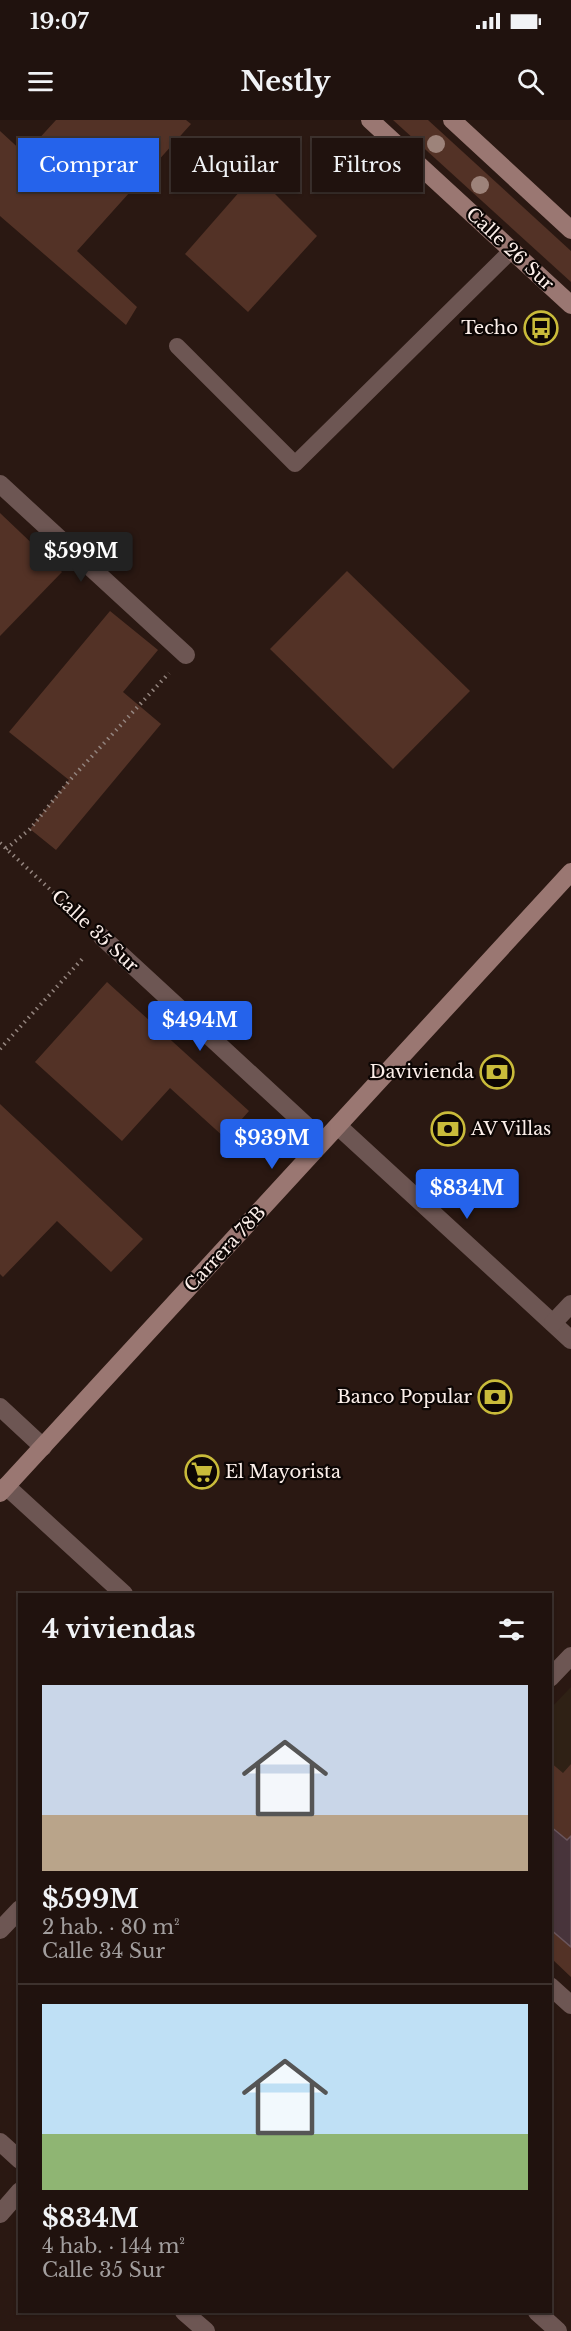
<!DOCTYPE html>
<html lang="es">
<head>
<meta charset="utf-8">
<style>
  body { margin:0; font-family:"Libre Baskerville",serif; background:#2d201c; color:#f1f3f6; height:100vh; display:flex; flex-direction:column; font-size:22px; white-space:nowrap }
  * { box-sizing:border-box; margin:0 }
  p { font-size:20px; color:#a29e9e }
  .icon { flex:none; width:33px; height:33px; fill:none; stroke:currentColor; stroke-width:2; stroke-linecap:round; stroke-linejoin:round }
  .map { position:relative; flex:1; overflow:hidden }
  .sheet { position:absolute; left:18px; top:1473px; width:534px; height:720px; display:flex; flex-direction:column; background:#20120e; border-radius:0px; box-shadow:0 2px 4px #0004,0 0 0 2px #3d322e }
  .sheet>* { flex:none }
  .top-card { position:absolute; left:18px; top:18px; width:536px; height:54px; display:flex; gap:12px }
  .price { position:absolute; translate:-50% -51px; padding:0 14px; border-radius:6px; background:#2563eb; color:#fff; font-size:20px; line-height:39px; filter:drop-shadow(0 2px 3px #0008) }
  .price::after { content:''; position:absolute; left:50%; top:36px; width:18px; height:14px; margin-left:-9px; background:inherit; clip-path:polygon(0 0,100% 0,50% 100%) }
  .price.selected { background:#222; color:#fff }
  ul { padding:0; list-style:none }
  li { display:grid; align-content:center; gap:12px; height:318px; padding:0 24px }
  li+li { border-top:2px solid #3d322e }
  li span { display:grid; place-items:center; height:186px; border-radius:0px; color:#555 }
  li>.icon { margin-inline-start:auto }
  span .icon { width:108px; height:108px; fill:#fffc; stroke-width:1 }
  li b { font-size:26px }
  h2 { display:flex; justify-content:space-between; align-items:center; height:72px; padding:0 24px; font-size:26px }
  .tag { padding:0 21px; border-radius:0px; background:#20120e; box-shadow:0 2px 4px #0004,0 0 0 2px #3d322e; font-size:21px; line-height:54px }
  .tag.selected { background:#2563eb; color:#fff }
  .status { display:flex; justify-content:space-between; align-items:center; height:42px; padding:0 30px; background:#20120e; direction:ltr }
  .status svg { height:16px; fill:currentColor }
  header { display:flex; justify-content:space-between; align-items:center; height:78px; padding:0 24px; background:#20120e; font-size:27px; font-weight:800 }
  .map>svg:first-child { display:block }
</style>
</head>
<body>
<div class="status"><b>19:07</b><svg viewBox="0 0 49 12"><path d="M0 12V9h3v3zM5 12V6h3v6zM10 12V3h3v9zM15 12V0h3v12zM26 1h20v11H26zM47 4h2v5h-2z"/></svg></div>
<header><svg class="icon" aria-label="menu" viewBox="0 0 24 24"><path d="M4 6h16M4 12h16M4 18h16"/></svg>Nestly<svg class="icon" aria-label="search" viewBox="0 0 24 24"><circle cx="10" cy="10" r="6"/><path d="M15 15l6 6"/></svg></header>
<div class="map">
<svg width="571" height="2211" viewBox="0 0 571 2211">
  <rect width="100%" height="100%" fill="#2a1812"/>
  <polygon fill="#2f2115" points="571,1567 571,1857 551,1838 550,1589"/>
  <g fill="#533226">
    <polygon points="56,0 186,0 191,4 77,131 137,187 126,205 0,96 0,11 25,34"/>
    <polygon points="393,0 428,0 571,131 571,162"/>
    <polygon points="255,54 317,116 248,192 185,134"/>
    <polygon points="0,393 62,452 0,516"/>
    <polygon points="347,451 470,571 393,649 270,529"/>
    <polygon points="110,491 158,530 123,572 161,604 56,730 30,709 69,660 9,612"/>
    <polygon points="107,862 249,991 225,1018 170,968 122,1021 35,942"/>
    <polygon points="0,984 143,1119 111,1152 57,1101 3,1157 0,1154"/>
    <polygon points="550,1642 563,1653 571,1644 571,1716 567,1720 551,1706"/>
    <polygon points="550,1809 571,1827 571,1857 551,1838"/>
  </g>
  <polygon fill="#48343b" stroke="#6b565d" stroke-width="1.5" points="550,1706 567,1720 571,1716 571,1827 550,1809"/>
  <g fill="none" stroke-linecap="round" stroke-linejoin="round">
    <g stroke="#94857f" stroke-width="4" stroke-dasharray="1.5 4.5" stroke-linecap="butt">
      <polyline points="0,723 83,800"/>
      <polyline points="6,729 30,709 69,661 169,553"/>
      <polyline points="0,929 84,837"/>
    </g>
    <polyline stroke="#6d5653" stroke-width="16" points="177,226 295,344 512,130"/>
    <g stroke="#6d5653" stroke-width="18">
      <polyline points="0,364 186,535"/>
      <polyline points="102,817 323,1021"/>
      <polyline points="338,1006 571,1220"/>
      <polyline points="553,1203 571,1184"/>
      <polyline points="0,1287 43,1327"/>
      <polyline points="6,1366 124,1474"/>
      <polyline points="550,1558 571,1536"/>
      <polyline points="0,1810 20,1789"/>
      <polyline points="550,1866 571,1885"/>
      <polyline points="0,2022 20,2040"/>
      <polyline points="0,2094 20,2071"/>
      <polyline points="184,2192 206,2211"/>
      <polyline points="537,2192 558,2211"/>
    </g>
    <g stroke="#9a7772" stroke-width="18">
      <polyline points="370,0 571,185"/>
      <polyline points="452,0 571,110"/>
      <polyline points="0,1373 571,752"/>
    </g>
  </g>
  <g fill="#9d837a">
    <circle cx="436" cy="24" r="9"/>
    <circle cx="480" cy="65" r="9"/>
  </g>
  <defs>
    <g id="bus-ring" transform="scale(1.725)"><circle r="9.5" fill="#0d0604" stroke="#c9bb3a" stroke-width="1.5"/><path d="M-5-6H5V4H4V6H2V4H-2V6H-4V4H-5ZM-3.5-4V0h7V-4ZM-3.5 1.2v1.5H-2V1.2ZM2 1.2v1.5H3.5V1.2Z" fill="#c9bb3a"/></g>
    <g id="bank-ring" transform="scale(1.725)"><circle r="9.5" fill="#0d0604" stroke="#c9bb3a" stroke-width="1.5"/><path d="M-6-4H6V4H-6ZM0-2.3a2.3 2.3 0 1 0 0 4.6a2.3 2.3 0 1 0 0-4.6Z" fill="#c9bb3a"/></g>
    <g id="supermarket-ring" transform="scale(1.725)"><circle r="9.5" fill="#0d0604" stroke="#c9bb3a" stroke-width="1.5"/><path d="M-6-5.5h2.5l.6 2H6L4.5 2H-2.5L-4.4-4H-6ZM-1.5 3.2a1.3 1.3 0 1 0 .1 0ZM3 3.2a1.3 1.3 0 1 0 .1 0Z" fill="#c9bb3a"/></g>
  </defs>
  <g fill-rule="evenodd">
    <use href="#bus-ring" x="541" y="208"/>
    <use href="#bank-ring" x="497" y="952"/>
    <use href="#bank-ring" x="448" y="1009"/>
    <use href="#bank-ring" x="495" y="1277"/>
    <use href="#supermarket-ring" x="202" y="1352"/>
  </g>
  <g text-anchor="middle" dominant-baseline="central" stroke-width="4.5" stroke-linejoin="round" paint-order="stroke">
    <g font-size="18" fill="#fcefea" stroke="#0d0604">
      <text transform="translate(510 129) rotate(43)">Calle 26 Sur</text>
      <text transform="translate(95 811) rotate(43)">Calle 35 Sur</text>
      <text transform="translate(225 1129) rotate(-47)">Carrera 78B</text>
    </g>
    <g font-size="18" fill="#fcefea" stroke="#0d0604" text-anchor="end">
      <text x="518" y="208">Techo</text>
      <text x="474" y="952">Davivienda</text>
      <text x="471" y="1009" text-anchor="start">AV Villas</text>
      <text x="472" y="1277">Banco Popular</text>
      <text x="225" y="1352" text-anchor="start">El Mayorista</text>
    </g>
  </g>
</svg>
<b class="price selected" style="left:81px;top:463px">$599M</b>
<b class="price" style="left:200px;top:932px">$494M</b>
<b class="price" style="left:272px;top:1050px">$939M</b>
<b class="price" style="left:467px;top:1100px">$834M</b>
<div class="top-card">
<a class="tag selected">Comprar</a>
<a class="tag">Alquilar</a>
<a class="tag">Filtros</a>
</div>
<section class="sheet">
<h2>4 viviendas<svg class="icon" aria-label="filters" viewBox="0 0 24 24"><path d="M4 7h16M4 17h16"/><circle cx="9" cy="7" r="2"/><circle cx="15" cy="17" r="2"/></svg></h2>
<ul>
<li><span style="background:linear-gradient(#c9d6e8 70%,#b9a48a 0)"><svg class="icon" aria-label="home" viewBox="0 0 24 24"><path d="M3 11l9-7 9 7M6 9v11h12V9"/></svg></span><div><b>$599M</b><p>2 hab. · 80 m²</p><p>Calle 34 Sur</p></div></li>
<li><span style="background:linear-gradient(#bfe0f5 70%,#8fb573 0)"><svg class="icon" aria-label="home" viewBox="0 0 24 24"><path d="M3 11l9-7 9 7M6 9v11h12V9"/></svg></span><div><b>$834M</b><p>4 hab. · 144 m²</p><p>Calle 35 Sur</p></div></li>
</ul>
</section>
</div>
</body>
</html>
